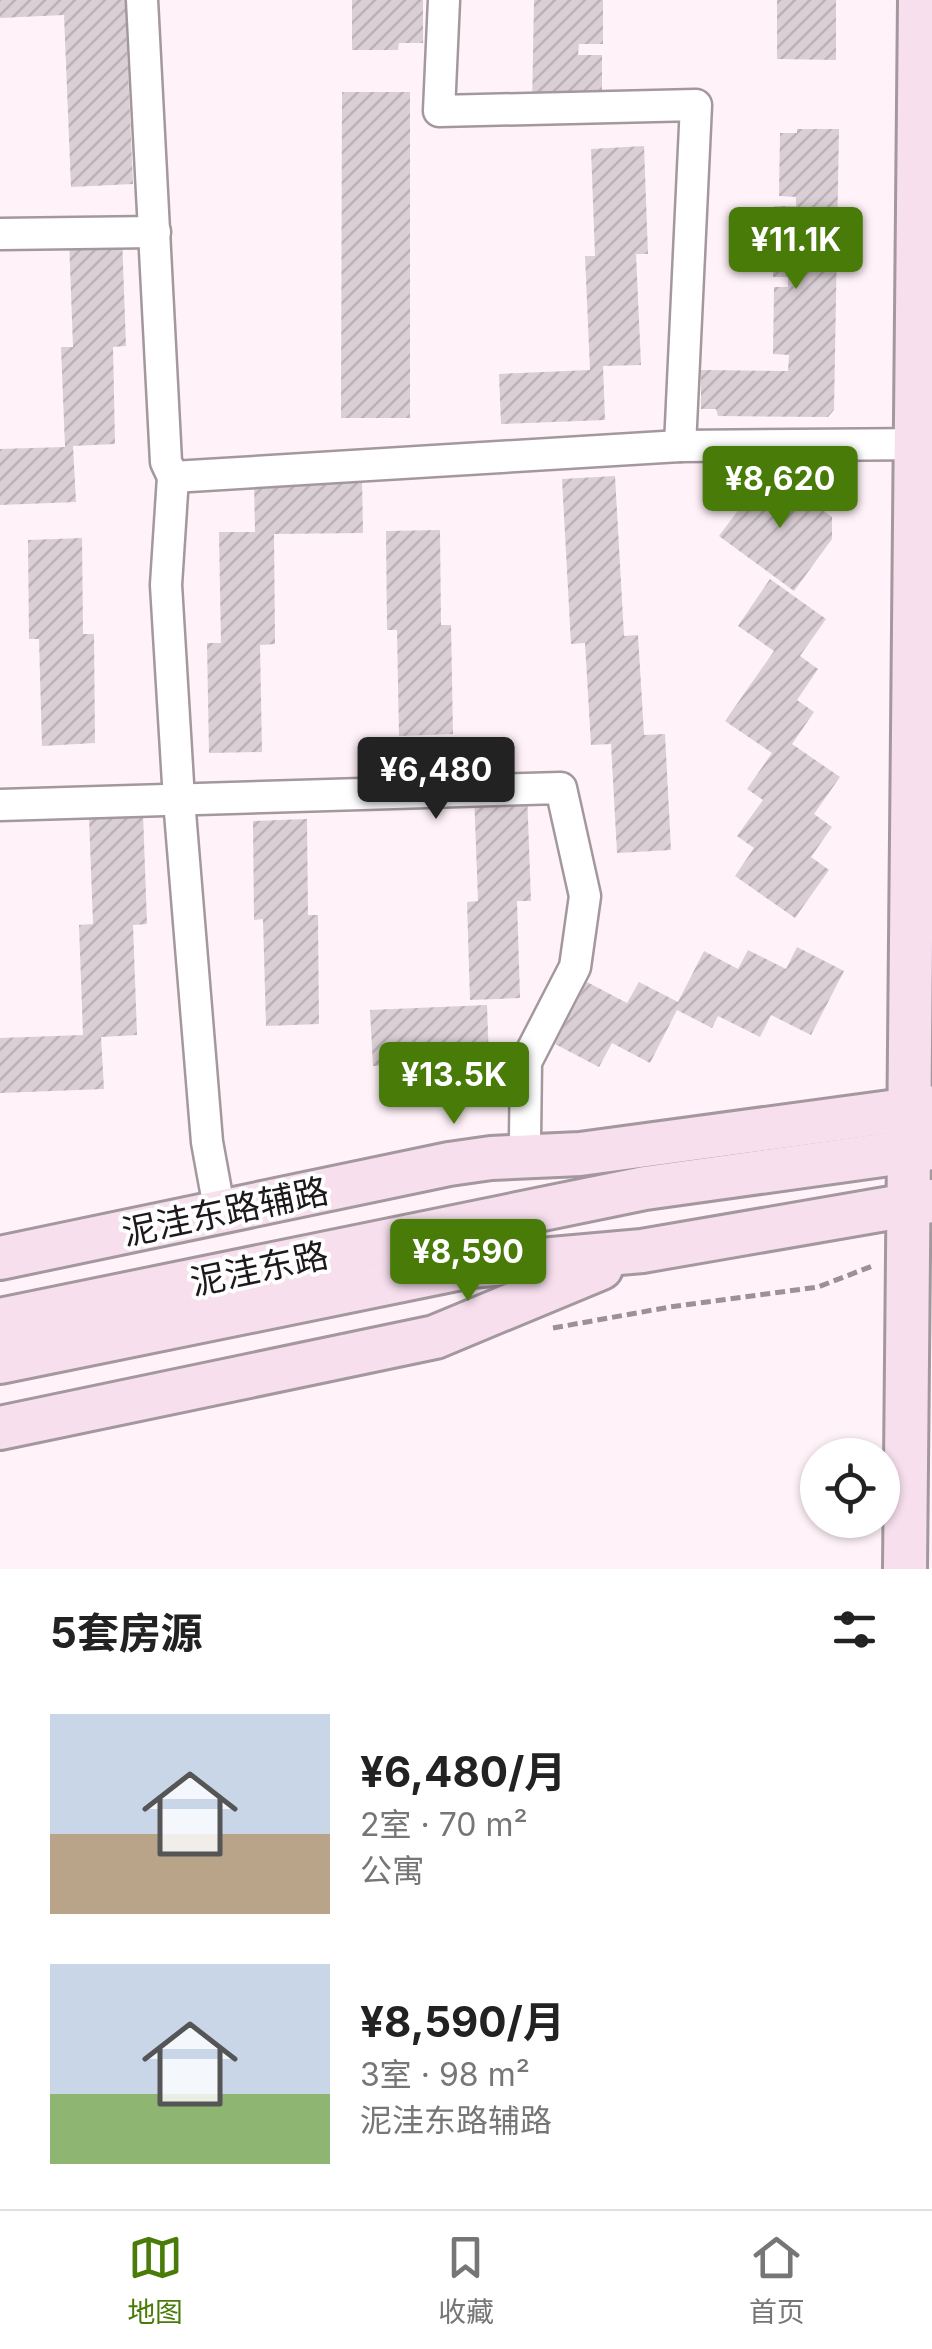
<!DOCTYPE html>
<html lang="zh">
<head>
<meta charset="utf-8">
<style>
  body { margin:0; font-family:Inter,"Noto Sans SC",sans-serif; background:#f6f6f6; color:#222; height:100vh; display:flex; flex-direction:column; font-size:38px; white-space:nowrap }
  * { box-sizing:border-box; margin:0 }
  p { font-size:32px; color:#767676 }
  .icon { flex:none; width:55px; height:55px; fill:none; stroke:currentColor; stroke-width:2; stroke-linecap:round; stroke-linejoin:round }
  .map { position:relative; height:1569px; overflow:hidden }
  .drawer { display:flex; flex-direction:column; background:#fff; flex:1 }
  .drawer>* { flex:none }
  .tools { position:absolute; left:800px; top:1438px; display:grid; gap:20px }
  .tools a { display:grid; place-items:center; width:100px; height:100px; border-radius:50%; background:#fff; box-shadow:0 2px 8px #0004; font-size:50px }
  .price { position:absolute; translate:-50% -85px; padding:0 22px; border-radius:10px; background:#497b09; color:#fff; font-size:32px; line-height:65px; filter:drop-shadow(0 2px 5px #0008) }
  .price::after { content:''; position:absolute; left:50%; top:60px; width:30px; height:22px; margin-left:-15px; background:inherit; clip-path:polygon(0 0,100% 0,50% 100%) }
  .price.current { background:#222; color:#fff }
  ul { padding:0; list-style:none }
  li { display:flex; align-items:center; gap:30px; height:250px; padding:0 50px }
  li span { display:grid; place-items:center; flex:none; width:280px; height:200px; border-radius:0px; color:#555 }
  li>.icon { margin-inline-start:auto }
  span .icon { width:120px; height:120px; fill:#fffc; stroke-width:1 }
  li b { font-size:42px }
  h2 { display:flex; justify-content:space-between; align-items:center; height:120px; padding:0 50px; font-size:42px }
  .tab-bar { display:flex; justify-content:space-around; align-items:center; height:140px; border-top:2px solid #e0e0e0; background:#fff; font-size:28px; color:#767676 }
  .tab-bar a { display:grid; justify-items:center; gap:5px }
  .tab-bar .current { color:#497b09 }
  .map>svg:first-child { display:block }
</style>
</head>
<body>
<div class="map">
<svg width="932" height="1569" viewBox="0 0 932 1569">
  <defs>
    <pattern id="building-hatch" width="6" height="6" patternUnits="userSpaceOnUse" patternTransform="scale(2.5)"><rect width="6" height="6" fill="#dbcfd6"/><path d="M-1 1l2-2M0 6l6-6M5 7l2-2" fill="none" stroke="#bcb1b7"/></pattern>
  </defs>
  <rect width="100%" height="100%" fill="#fff2f9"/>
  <g fill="url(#building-hatch)">
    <polygon points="0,0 125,0 133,184 71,187 64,15 0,18"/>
    <polygon points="352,0 423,0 423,43 399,43 398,50 352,50"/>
    <polygon points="534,0 603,0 603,44 579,44 578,55 602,55 602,100 532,106"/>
    <polygon points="777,0 836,0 836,60 777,59"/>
    <polygon points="342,92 410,92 410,418 341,418"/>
    <polygon points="797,129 839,129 834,410 828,417 718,416 716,409 701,409 701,370 788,371 789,355 773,354 774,287 788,287 788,277 773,277 774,206 796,206 796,197 779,196 780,133 797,133"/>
    <polygon points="644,146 648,254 636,254 641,365 603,366 605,420 501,424 499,374 590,370 585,256 595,256 591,149"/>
    <polygon points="122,237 126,346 113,347 115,444 73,446 76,502 0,505 0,449 65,447 61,347 73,347 69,239"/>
    <polygon points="768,470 832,517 832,539 794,591 719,536"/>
    <polygon points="615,476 624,636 638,635 644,735 665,734 671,850 617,853 611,744 591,745 585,643 571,644 562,479"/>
    <polygon points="362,478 363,533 274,534 275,644 260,645 262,752 209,753 207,643 221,643 219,532 255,532 254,480"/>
    <polygon points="440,530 441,625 451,625 453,734 399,736 397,630 387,630 386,531"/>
    <polygon points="82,538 83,634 94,634 95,743 42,746 39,639 29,639 28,540"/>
    <polygon points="770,579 826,619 800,656 818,669 797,700 814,712 792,744 840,777 814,814 832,827 811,857 829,870 795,918 735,876 754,848 737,836 763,800 747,789 772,753 725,721 774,651 738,626"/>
    <polygon points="527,792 531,901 517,901 520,998 470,1000 467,902 478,901 474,793"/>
    <polygon points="143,814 147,924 133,925 137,1035 101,1037 104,1089 0,1093 0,1038 83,1035 79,925 93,924 89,817"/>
    <polygon points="307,819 308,915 318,915 319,1024 266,1026 263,919 254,920 253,821"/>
    <polygon points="797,947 844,971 811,1035 771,1015 760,1037 718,1016 712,1028 677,1010 650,1063 612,1043 599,1067 555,1044 587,982 627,1003 639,982 678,1002 704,951 738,969 748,950 786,969"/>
    <polygon points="487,1005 489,1061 373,1066 370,1010"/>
  </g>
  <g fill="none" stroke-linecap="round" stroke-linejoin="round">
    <g stroke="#a3989e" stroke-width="35">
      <g id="street">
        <polyline points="142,0 166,462 173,477 166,585 179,800 207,1142 220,1213"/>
        <polyline points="444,0 439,111 696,105 680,446"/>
        <polyline points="0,234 155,232"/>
        <polyline points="173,477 680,446 932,444"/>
        <polyline points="0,805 561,788 585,896 575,967 526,1062 525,1138"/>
      </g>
    </g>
    <g stroke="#a3989e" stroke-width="48">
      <g id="secondary">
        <polyline points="0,1258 449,1164 491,1158 580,1154 927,1107"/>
        <polyline points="0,1320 645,1188 932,1148"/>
        <polyline points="0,1362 471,1266 642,1251 932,1201"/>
        <polyline points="0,1428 435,1337 601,1268"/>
        <polyline points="905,1569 920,0"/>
      </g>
    </g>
    <polyline stroke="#9b9196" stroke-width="5" stroke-dasharray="10 5" stroke-linecap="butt" points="553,1328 670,1307 818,1287 875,1265"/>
    <use href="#street" stroke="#fff" stroke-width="30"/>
    <use href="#secondary" stroke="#f7dfee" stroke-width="42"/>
  </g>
  <g text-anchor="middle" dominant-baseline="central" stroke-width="8" stroke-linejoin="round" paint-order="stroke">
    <g font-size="35" fill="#1e191c" stroke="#fff">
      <text transform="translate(225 1211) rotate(-12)">泥洼东路辅路</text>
      <text transform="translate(259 1268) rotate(-12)">泥洼东路</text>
    </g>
  </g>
</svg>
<div class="tools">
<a><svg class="icon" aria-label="locate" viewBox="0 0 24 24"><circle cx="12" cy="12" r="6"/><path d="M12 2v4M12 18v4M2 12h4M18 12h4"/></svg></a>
</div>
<b class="price" style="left:796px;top:292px">¥11.1K</b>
<b class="price" style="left:780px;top:531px">¥8,620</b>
<b class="price current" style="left:436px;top:822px">¥6,480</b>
<b class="price" style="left:454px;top:1127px">¥13.5K</b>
<b class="price" style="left:468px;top:1304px">¥8,590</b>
</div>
<section class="drawer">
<h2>5套房源<svg class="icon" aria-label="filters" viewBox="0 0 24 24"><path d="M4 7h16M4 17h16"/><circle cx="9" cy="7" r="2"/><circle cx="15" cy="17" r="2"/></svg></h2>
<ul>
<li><span style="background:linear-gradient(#c9d6e8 60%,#b9a48a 0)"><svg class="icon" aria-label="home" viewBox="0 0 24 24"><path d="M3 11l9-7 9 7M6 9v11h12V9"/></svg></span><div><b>¥6,480/月</b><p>2室 · 70 m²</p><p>公寓</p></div></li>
<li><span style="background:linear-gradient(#c9d6e8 65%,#8fb573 0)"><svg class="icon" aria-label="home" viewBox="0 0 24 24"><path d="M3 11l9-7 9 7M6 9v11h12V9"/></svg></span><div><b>¥8,590/月</b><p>3室 · 98 m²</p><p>泥洼东路辅路</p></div></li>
</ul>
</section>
<nav class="tab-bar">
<a class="current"><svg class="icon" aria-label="map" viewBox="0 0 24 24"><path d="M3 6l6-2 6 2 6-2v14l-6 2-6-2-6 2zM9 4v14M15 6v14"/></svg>地图</a>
<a><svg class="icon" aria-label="saved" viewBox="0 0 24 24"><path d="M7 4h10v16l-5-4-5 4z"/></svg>收藏</a>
<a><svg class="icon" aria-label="home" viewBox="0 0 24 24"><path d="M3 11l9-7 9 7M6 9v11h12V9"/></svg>首页</a>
</nav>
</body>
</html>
